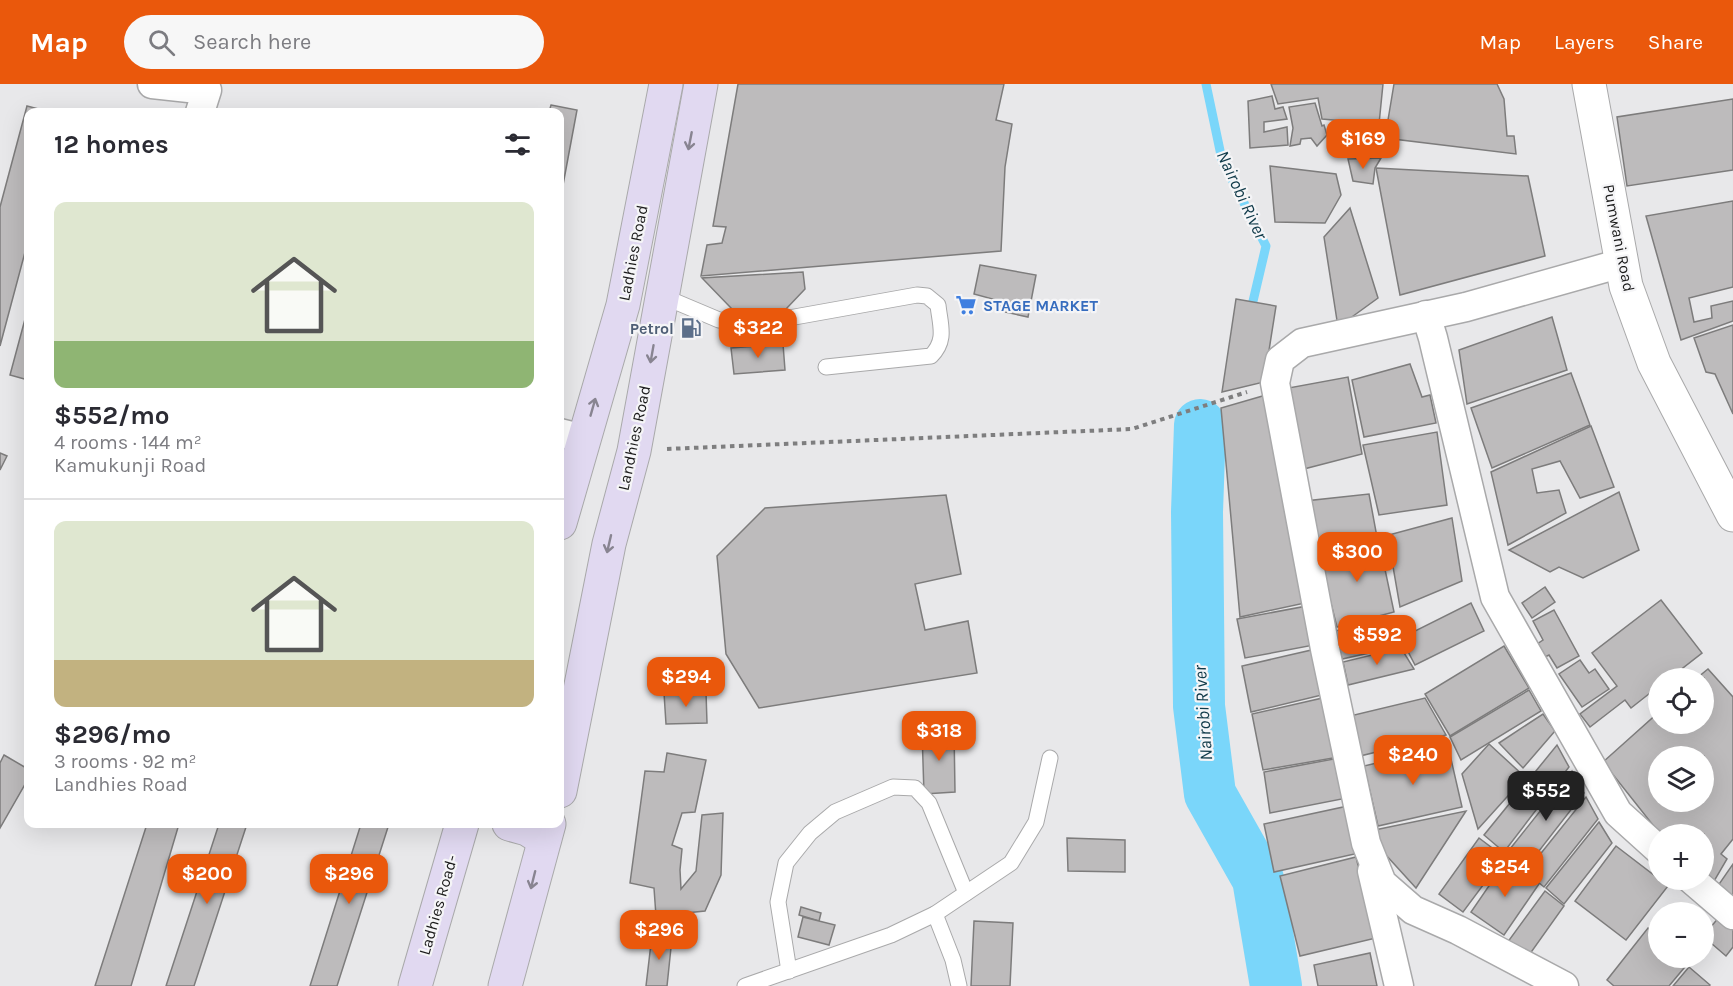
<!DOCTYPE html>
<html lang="en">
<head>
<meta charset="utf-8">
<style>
  body { margin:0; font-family:Karla,sans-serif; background:#f7f7f7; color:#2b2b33; height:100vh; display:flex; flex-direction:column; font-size:22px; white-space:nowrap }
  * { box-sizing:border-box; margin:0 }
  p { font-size:20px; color:#7c7c81 }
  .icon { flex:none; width:33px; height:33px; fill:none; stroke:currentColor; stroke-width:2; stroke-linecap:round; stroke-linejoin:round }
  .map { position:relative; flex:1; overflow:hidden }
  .details { position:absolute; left:24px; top:24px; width:540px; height:720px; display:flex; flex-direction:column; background:#fff; border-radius:12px; box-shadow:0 6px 24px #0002 }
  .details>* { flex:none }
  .buttons { position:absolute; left:1648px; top:584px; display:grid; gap:12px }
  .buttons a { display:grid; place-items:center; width:66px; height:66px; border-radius:50%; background:#fff; box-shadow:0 6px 24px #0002; font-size:30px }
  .price { position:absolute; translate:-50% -51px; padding:0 14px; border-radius:12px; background:#ea580c; color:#fff; font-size:20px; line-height:39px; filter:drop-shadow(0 2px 3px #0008) }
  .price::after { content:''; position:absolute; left:50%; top:36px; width:18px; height:14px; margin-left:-9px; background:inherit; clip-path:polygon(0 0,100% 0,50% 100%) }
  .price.current { background:#222; color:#fff }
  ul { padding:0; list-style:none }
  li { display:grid; align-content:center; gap:12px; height:318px; padding:0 30px }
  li+li { border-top:2px solid #e1e1e2 }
  li span { display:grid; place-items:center; height:186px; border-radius:12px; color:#555 }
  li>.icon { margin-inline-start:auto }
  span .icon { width:108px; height:108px; fill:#fffc; stroke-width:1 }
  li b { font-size:26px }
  h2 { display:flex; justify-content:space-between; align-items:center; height:72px; padding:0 30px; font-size:26px }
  header { display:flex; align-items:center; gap:36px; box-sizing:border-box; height:84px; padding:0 30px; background:#ea580c; color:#fff }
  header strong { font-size:28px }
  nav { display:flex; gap:33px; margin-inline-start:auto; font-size:21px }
  .search { width:420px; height:54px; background:#f7f7f7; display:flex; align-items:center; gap:15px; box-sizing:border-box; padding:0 21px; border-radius:33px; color:#7c7c81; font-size:22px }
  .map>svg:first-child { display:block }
</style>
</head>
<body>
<header>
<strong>Map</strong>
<div class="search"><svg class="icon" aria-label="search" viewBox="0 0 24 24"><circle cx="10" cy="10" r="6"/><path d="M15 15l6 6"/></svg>Search here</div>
<nav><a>Map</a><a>Layers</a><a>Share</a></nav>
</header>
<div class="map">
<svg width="1733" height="902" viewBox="0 0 1733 902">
  <rect width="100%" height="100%" fill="#e8e8ea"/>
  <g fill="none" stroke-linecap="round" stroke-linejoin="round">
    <polyline stroke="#7ad6fa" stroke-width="9" points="1206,0 1222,76 1266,162 1250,230"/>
    <polyline stroke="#7ad6fa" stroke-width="52" points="1200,341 1197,428 1199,622 1210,710 1258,795 1276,902"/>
  </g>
  <g fill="#bdbbbc" stroke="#7d7c7c" stroke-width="1.5" fill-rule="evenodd">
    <polygon points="738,0 1004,0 996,36 1012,40 1005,83 1001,167 701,192 707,161 722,159 726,143 713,142"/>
    <polygon points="1271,0 1383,0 1379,40 1322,35 1318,14 1278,20"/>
    <polygon points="1394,0 1497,0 1504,15 1507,52 1514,52 1516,70 1385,54"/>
    <polygon points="1272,12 1275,25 1283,23 1287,35 1264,38 1264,48 1287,43 1288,61 1250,64 1248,17"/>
    <polygon points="1733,15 1733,86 1627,102 1617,33"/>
    <polygon points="1315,19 1322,42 1324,41 1327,51 1317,62 1311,54 1301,55 1300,60 1290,62 1293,44 1289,23"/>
    <polygon points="551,21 577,26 560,117 560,28 549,28"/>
    <polygon points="27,22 50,28 28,28 28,157 0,262 0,123"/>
    <polygon points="1381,74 1375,84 1373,100 1353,97 1348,75"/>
    <polygon points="1270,82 1336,90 1341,111 1325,139 1275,138"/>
    <polygon points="1376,84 1528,92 1545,172 1400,211"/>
    <polygon points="1733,117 1733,203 1689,214 1694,238 1712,234 1711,222 1733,217 1733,237 1681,256 1646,132"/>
    <polygon points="1350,124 1378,214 1338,243 1324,153"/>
    <polygon points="980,181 1036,191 1028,233 1000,227 1000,217 974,210"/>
    <polygon points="803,188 805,205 786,225 732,225 702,194"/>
    <polygon points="1236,215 1276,222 1264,298 1222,308"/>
    <polygon points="28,224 28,296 10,291"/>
    <polygon points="1552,233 1567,286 1467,320 1459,266"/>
    <polygon points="1733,241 1733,330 1715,290 1706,288 1694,254"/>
    <polygon points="783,260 785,286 734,290 731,264"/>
    <polygon points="1410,280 1422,313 1430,311 1436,339 1364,353 1352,296"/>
    <polygon points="1571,289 1590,341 1492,384 1471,324"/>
    <polygon points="1348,293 1362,370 1300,386 1283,305"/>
    <polygon points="1266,311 1305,519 1240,533 1221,324"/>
    <polygon points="1591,342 1614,403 1580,414 1560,377 1532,385 1537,409 1559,406 1566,429 1508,461 1491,388"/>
    <polygon points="1437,348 1447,421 1379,431 1363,361"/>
    <polygon points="0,369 7,372 0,386"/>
    <polygon points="1619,408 1639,466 1583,494 1559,483 1550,488 1509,466"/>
    <polygon points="1369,410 1377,453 1317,462 1305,417"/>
    <polygon points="946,411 961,490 915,500 925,546 968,537 977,589 759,624 726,570 717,472 765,424"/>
    <polygon points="1452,434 1462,497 1400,523 1391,471 1385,452"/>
    <polygon points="1379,457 1394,528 1337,543 1318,469"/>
    <polygon points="1545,503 1555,518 1532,534 1522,519"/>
    <polygon points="1661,516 1702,569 1670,594 1659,594 1659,602 1631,624 1625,616 1590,643 1580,630 1617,602 1592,569"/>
    <polygon points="1471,519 1484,547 1415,581 1401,554"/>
    <polygon points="1307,522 1314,561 1245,574 1237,535"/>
    <polygon points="1554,526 1579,572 1557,584 1549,571 1541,575 1534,562 1543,556 1533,537"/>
    <polygon points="1395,534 1401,562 1342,575 1335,547"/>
    <polygon points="1504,562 1529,604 1450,652 1425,610"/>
    <polygon points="1401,564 1414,585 1348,601 1343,578"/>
    <polygon points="1316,565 1326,610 1251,628 1242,582"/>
    <polygon points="1580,576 1589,589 1595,585 1609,605 1582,623 1559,590"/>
    <path d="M1708 585 1733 613V755L1721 770 1727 775 1713 799 1704 792V750H1660L1603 678 1659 628V639H1704V594H1697ZM1659 672H1704V717H1659Z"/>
    <polygon points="1529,606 1541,627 1461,676 1450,653"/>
    <polygon points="706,608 707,639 666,640 664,609"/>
    <polygon points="1327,613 1339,673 1263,686 1252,630"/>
    <polygon points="1425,614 1446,651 1360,672 1350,632"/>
    <polygon points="1543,630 1555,647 1523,684 1499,659"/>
    <polygon points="954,646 955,708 924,710 922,647"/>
    <polygon points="1489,660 1525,693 1478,745 1462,690"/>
    <polygon points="1557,661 1569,683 1504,768 1484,751"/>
    <polygon points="1448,662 1462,723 1378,742 1364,682"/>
    <polygon points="667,669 706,676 695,728 682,729 672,761 682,765 680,786 681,805 696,787 702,731 723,729 721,791 705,827 656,832 654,804 630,799 645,687 664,688"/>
    <polygon points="4,671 28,685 28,695 0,744 0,679"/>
    <polygon points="1339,674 1347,714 1270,729 1264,688"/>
    <polygon points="1572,687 1584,709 1525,785 1506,770"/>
    <polygon points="1586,713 1598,735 1544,803 1526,788"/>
    <polygon points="1348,722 1359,769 1274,788 1264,740"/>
    <polygon points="1466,727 1416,804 1365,748"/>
    <polygon points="1599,738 1612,759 1564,820 1546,804"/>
    <polygon points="147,740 179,740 131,902 95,902"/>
    <polygon points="219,740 247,740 194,902 166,902"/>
    <polygon points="361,740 389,740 337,902 310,902"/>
    <polygon points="1067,754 1125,756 1125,788 1068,787"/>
    <polygon points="1479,754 1504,773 1463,828 1439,810"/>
    <polygon points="1616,762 1668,802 1626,856 1575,817"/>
    <polygon points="1356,773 1376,854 1300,872 1280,792"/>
    <polygon points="1506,777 1539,800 1504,851 1471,828"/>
    <polygon points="1733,780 1733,818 1715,806"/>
    <polygon points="1545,807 1564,822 1527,874 1507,859"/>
    <polygon points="801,823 821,829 819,837 799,831"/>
    <polygon points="1720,832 1733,842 1733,863 1726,872 1704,853 1704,851"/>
    <polygon points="803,833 835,841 829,861 798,853"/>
    <polygon points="974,837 1013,839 1010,902 971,902"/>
    <polygon points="1648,844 1659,854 1659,873 1683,873 1689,878 1669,902 1614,902 1607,896"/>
    <polygon points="652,851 672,854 667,902 646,902"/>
    <polygon points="1370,869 1377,902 1318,902 1314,881"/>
    <polygon points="1689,883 1710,901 1709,902 1673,902"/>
  </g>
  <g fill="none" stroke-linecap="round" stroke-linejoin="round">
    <g stroke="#a9a9aa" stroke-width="17">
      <g id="service">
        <path d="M662 212 719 236 747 239 789 234 917 211 927 212 938 221C940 241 947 256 931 272L826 283"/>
        <polyline points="935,830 953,876 959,902"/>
        <polyline points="789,887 778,818 786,779 810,749 835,728 893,703 915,704 929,719 966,809"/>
        <polyline points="745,902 891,851 935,830 1011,779 1036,738 1050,674"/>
      </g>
    </g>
    <g stroke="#a9a9aa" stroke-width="31">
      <g id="minor">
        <polyline points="152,0 207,6 200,28"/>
        <polyline points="1426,231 1433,254 1495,513 1618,729 1659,766"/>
        <polyline points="560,349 584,355"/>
        <polyline points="1372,787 1399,902"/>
        <polyline points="1691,795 1733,831"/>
        <polyline points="1564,902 1458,846 1413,826 1382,799 1366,759 1325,565 1275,299 1280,276 1302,259 1466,223 1622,179"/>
      </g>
    </g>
    <g stroke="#a9a9aa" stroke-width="35">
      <polyline id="tertiary" points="1589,0 1626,202 1654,279 1733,431"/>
    </g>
    <g stroke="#a9a9aa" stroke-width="35">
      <g id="secondary">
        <polyline points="560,439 623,221 666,0"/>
        <polyline points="560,707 609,460 634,367 701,0"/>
        <polyline points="509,740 527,745 543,755"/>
        <polyline points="415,902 462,740"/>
        <polyline points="505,902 549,740"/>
      </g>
    </g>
    <polyline stroke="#7e7e7f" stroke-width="4" stroke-dasharray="4.5 4.5" stroke-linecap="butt" points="667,365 1132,345 1247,308"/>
    <use href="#service" stroke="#fff" stroke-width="15"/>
    <use href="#minor" stroke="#fff" stroke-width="28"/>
    <use href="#tertiary" stroke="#fff" stroke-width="33"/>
    <use href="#secondary" stroke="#e1d9f1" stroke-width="33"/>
  </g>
  <defs><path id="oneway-shaft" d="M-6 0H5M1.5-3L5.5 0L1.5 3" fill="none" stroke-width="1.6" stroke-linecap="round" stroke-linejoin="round" transform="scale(1.5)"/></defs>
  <g stroke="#888491">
    <use href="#oneway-shaft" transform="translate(690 57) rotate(101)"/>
    <use href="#oneway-shaft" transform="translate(652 270) rotate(100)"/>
    <use href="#oneway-shaft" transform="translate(593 323) rotate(-74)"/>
    <use href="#oneway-shaft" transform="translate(609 460) rotate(103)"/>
    <use href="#oneway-shaft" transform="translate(533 796) rotate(104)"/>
  </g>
  <defs>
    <g id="supermarket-bare" transform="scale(1.62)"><path d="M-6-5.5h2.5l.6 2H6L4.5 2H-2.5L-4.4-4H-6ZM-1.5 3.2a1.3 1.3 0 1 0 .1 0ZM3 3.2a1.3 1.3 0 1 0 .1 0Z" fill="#3f7fe0" stroke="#f5f5f7" stroke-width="2.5" paint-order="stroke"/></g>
    <g id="fuel-bare" transform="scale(1.62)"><path d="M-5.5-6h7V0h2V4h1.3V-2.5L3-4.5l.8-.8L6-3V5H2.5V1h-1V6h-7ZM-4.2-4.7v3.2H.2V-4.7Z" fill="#5c6f8a" stroke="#f5f5f7" stroke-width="2.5" paint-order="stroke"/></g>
  </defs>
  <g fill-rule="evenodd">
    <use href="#supermarket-bare" x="966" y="221"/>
    <use href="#fuel-bare" x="691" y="244"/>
  </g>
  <g text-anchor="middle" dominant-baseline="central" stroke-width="4.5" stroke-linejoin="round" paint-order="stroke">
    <g font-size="16" fill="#1b1b1b" stroke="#f5f5f7">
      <text transform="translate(1619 154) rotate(79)">Pumwani Road</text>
      <text transform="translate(633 169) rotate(-79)">Ladhies Road</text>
      <text transform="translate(634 354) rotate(-78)">Landhies Road</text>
      <text transform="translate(438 821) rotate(-74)">Ladhies Road-</text>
    </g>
    <g font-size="16" font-weight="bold" fill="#366cbe" stroke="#f5f5f7" text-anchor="start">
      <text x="983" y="221">STAGE MARKET</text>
    </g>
    <g font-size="16" font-weight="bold" fill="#4e5e75" stroke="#f5f5f7" text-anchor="end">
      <text x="674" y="244">Petrol</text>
    </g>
    <g font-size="18" font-style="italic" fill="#103a49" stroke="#f5f5f7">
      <text transform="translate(1242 111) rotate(65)">Nairobi River</text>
      <text transform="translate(1203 629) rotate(-94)">Nairobi River</text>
    </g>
  </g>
</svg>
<div class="buttons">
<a><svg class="icon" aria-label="locate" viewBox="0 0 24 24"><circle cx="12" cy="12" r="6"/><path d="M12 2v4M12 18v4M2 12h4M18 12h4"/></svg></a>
<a><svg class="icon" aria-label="layers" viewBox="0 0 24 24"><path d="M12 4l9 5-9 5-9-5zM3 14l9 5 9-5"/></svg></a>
<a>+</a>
<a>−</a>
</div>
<b class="price" style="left:1363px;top:86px">$169</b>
<b class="price" style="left:758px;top:275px">$322</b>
<b class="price" style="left:1357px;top:499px">$300</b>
<b class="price" style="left:1377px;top:582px">$592</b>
<b class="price" style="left:686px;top:624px">$294</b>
<b class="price" style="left:939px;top:678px">$318</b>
<b class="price" style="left:1413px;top:702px">$240</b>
<b class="price current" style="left:1546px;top:738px">$552</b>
<b class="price" style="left:1505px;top:814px">$254</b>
<b class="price" style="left:207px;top:821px">$200</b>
<b class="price" style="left:349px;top:821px">$296</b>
<b class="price" style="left:659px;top:877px">$296</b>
<section class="details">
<h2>12 homes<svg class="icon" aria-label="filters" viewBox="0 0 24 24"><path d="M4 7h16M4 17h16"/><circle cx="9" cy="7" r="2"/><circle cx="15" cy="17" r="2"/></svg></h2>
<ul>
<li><span style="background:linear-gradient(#dfe7d0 75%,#8fb573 0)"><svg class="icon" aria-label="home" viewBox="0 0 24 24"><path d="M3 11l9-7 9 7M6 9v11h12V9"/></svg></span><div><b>$552/mo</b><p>4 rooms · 144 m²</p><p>Kamukunji Road</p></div></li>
<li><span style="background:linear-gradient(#dfe7d0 75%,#c2b280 0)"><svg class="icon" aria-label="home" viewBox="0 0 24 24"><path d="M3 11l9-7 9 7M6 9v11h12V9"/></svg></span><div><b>$296/mo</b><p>3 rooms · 92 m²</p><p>Landhies Road</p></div></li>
</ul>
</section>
</div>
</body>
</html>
